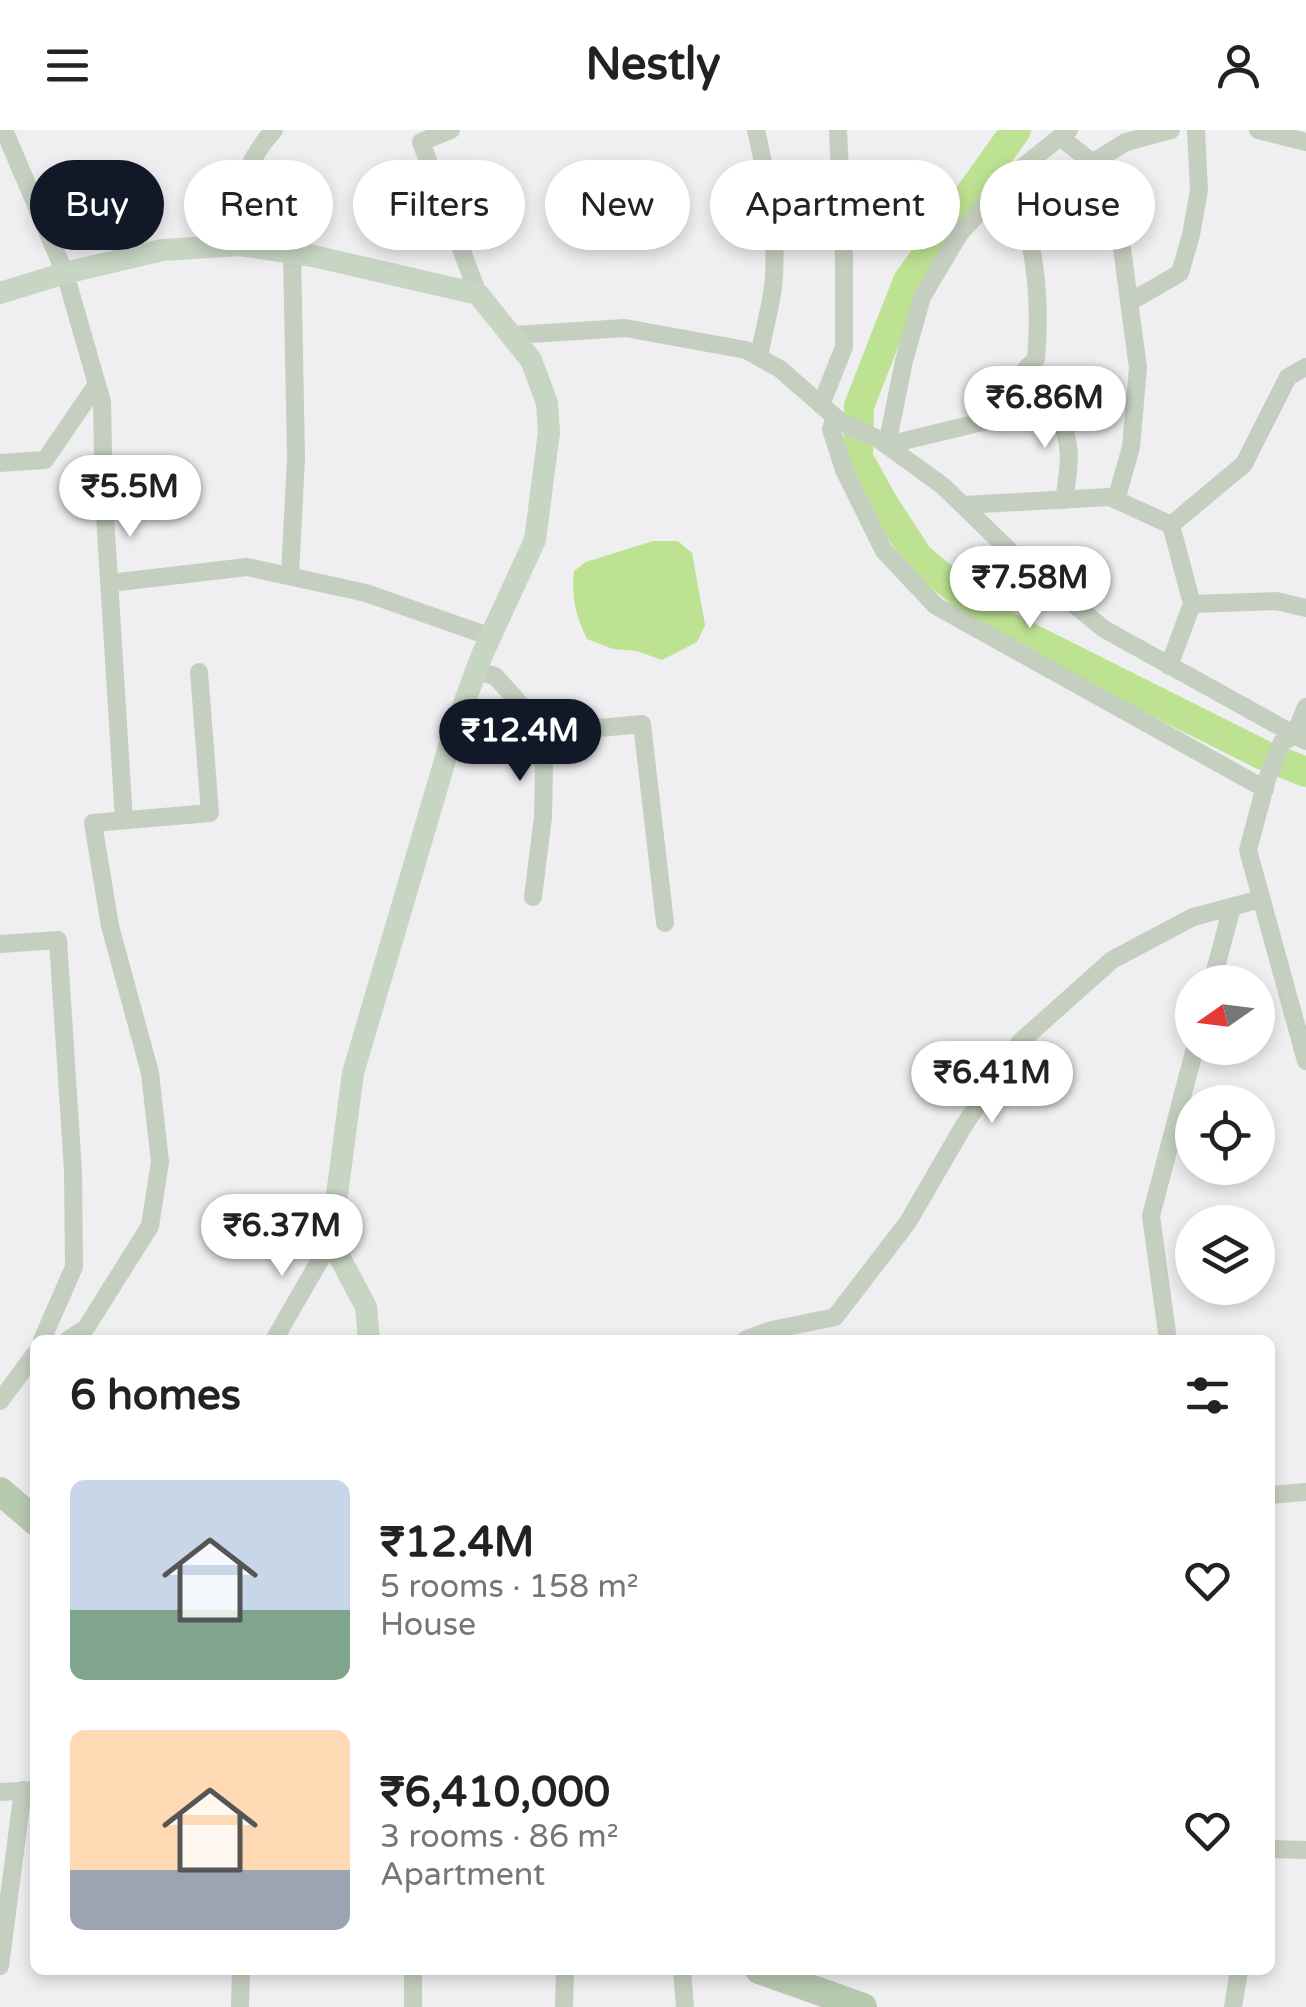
<!DOCTYPE html>
<html lang="en">
<head>
<meta charset="utf-8">
<style>
  body { margin:0; font-family:"Varela Round",sans-serif; background:#f6f6f6; color:#222; height:100vh; display:flex; flex-direction:column; font-size:38px; white-space:nowrap }
  * { box-sizing:border-box; margin:0 }
  p { font-size:32px; color:#767676 }
  .icon { flex:none; width:55px; height:55px; fill:none; stroke:currentColor; stroke-width:2; stroke-linecap:round; stroke-linejoin:round }
  .map { position:relative; flex:1; overflow:hidden }
  .sheet { position:absolute; left:30px; top:1205px; width:1245px; height:640px; display:flex; flex-direction:column; background:#fff; border-radius:15px; box-shadow:0 5px 15px #0003 }
  .sheet>* { flex:none }
  .top-card { position:absolute; left:30px; top:30px; width:1248px; height:90px; display:flex; gap:20px }
  .needle { width:65px; rotate:256deg }
  .fabs { position:absolute; left:1175px; top:835px; display:grid; gap:20px }
  .fabs a { display:grid; place-items:center; width:100px; height:100px; border-radius:50%; background:#fff; box-shadow:0 5px 15px #0003; font-size:50px }
  .price { position:absolute; translate:-50% -85px; padding:0 22px; border-radius:35px; background:#fff; color:#222; font-size:32px; line-height:65px; filter:drop-shadow(0 2px 5px #0008) }
  .price::after { content:''; position:absolute; left:50%; top:60px; width:30px; height:22px; margin-left:-15px; background:inherit; clip-path:polygon(0 0,100% 0,50% 100%) }
  .price.active { background:#111827; color:#fff }
  ul { padding:0; list-style:none }
  li { display:flex; align-items:center; gap:30px; height:250px; padding:0 40px }
  li span { display:grid; place-items:center; flex:none; width:280px; height:200px; border-radius:15px; color:#555 }
  li>.icon { margin-inline-start:auto }
  span .icon { width:120px; height:120px; fill:#fffc; stroke-width:1 }
  li b { font-size:42px }
  h2 { display:flex; justify-content:space-between; align-items:center; height:120px; padding:0 40px; font-size:42px }
  .pill { padding:0 35px; border-radius:45px; background:#fff; box-shadow:0 5px 15px #0003; font-size:35px; line-height:90px }
  .pill.active { background:#111827; color:#fff }
  header { display:flex; justify-content:space-between; align-items:center; height:130px; padding:0 40px; background:#fff; font-size:45px; font-weight:800 }
  .map>svg:first-child { display:block }
</style>
</head>
<body>
<header><svg class="icon" aria-label="menu" viewBox="0 0 24 24"><path d="M4 6h16M4 12h16M4 18h16"/></svg>Nestly<svg class="icon" aria-label="person" viewBox="0 0 24 24"><circle cx="12" cy="8" r="4"/><path d="M4 21q1-7 8-7t8 7"/></svg></header>
<div class="map">
<svg width="1306" height="1877" viewBox="0 0 1306 1877">
  <rect width="100%" height="100%" fill="#efeef0"/>
  <path fill="#bde292" d="M653 411H678L692 423 705 495 697 512 662 530 637 521 613 519 587 509C576 486 571 467 574 441L586 432Z"/>
  <g fill="none" stroke-linecap="round" stroke-linejoin="round">
    <polyline stroke="#bde292" stroke-width="30" points="1016,0 908,151 859,276 858,328 883,373 918,427 992,489 1261,624 1306,642"/>
    <g stroke="#c5cfc0" stroke-width="18">
      <polyline points="4,0 65,143 102,272 104,370 124,690"/>
      <polyline points="451,0 421,12 478,164"/>
      <path d="M756 0C767 48 779 108 773 157 770 180 763 204 759 227"/>
      <polyline points="1258,0 1306,12"/>
      <polyline points="1060,7 1103,41 1121,111 1138,238 1131,317 1116,370"/>
      <polyline points="1092,33 1126,12 1171,0"/>
      <path d="M1013 46C1033 112 1042 160 1036 229 1017 245 1016 257 1014 280L1003 287 887 315 904 231 922 167 960 103 1013 46 1020 39 1069 0"/>
      <path d="M220 116C234 75 244 32 274 0"/>
      <polyline points="1130,172 1180,143 1191,105 1199,60 1196,0"/>
      <polyline points="513,205 625,198 746,220 780,239 841,292 878,309 943,356 1016,427 1104,499 1306,611"/>
      <polyline points="821,275 844,217 844,129 838,0"/>
      <path d="M1014 280 1058 285C1074 315 1069 338 1064 370"/>
      <polyline points="835,287 831,299 844,340 884,421 936,476 1265,659"/>
      <polyline points="0,333 45,330 97,254"/>
      <polyline points="963,375 1110,367 1171,395 1192,474 1169,536"/>
      <polyline points="1171,395 1244,334 1288,247 1306,237"/>
      <polyline points="290,445 296,328 292,123"/>
      <polyline points="110,453 247,437 366,463 491,507"/>
      <polyline points="1192,474 1276,471 1306,478"/>
      <polyline points="477,541 495,546 531,586 544,636 543,687 533,767"/>
      <polyline points="1306,577 1294,606 1282,612 1267,649 1248,720 1306,931"/>
      <polyline points="535,604 642,594 665,793"/>
      <polyline points="0,814 58,810 73,1041 74,1137 42,1210"/>
      <polyline points="1212,852 1232,777"/>
      <polyline points="68,1210 86,1198 150,1096 160,1032 150,943 110,796 93,693 210,683 199,542"/>
      <polyline points="274,1210 331,1111"/>
      <polyline points="745,1210 772,1200 835,1187 908,1092 963,997 1020,912 1112,830 1193,787 1261,769"/>
      <polyline points="1168,1210 1151,1086 1195,918"/>
      <polyline points="0,1271 35,1224"/>
      <polyline points="1270,1365 1306,1362"/>
      <polyline points="0,1662 35,1660"/>
      <polyline points="1270,1719 1306,1720"/>
      <polyline points="0,1836 23,1660"/>
      <polyline points="682,1840 685,1877"/>
      <polyline points="240,1877 241,1840"/>
      <polyline points="413,1877 413,1840"/>
      <polyline points="564,1877 565,1840"/>
      <polyline points="1233,1877 1239,1840"/>
    </g>
    <polyline stroke="#c7d5c3" stroke-width="22" points="0,163 65,143 162,120 240,115 313,126 478,164 531,230 547,273 549,302 535,410 482,525 453,603 353,943 331,1111 366,1177 369,1210"/>
    <g stroke="#b7cab0" stroke-width="28">
      <polyline points="0,1361 35,1391"/>
      <polyline points="759,1840 863,1877"/>
    </g>
  </g>
</svg>
<div class="fabs">
<a><svg class="needle" viewBox="-14 -14 28 28"><path d="M0-13l5 13h-10z" fill="#e53935"/><path d="M0 13l5-13h-10z" fill="#767676"/></svg></a>
<a><svg class="icon" aria-label="locate" viewBox="0 0 24 24"><circle cx="12" cy="12" r="6"/><path d="M12 2v4M12 18v4M2 12h4M18 12h4"/></svg></a>
<a><svg class="icon" aria-label="layers" viewBox="0 0 24 24"><path d="M12 4l9 5-9 5-9-5zM3 14l9 5 9-5"/></svg></a>
</div>
<b class="price" style="left:1045px;top:321px">₹6.86M</b>
<b class="price" style="left:130px;top:410px">₹5.5M</b>
<b class="price" style="left:1030px;top:501px">₹7.58M</b>
<b class="price active" style="left:520px;top:654px">₹12.4M</b>
<b class="price" style="left:992px;top:996px">₹6.41M</b>
<b class="price" style="left:282px;top:1149px">₹6.37M</b>
<div class="top-card">
<a class="pill active">Buy</a>
<a class="pill">Rent</a>
<a class="pill">Filters</a>
<a class="pill">New</a>
<a class="pill">Apartment</a>
<a class="pill">House</a>
</div>
<section class="sheet">
<h2>6 homes<svg class="icon" aria-label="filters" viewBox="0 0 24 24"><path d="M4 7h16M4 17h16"/><circle cx="9" cy="7" r="2"/><circle cx="15" cy="17" r="2"/></svg></h2>
<ul>
<li><span style="background:linear-gradient(#c9d6e8 65%,#7fa58c 0)"><svg class="icon" aria-label="home" viewBox="0 0 24 24"><path d="M3 11l9-7 9 7M6 9v11h12V9"/></svg></span><div><b>₹12.4M</b><p>5 rooms · 158 m²</p><p>House</p></div><svg class="icon" aria-label="heart" viewBox="0 0 24 24"><path d="M12 20l-8-8c-3-5 5-10 8-4 3-6 11-1 8 4z"/></svg></li>
<li><span style="background:linear-gradient(#ffd9b3 70%,#9aa5b1 0)"><svg class="icon" aria-label="home" viewBox="0 0 24 24"><path d="M3 11l9-7 9 7M6 9v11h12V9"/></svg></span><div><b>₹6,410,000</b><p>3 rooms · 86 m²</p><p>Apartment</p></div><svg class="icon" aria-label="heart" viewBox="0 0 24 24"><path d="M12 20l-8-8c-3-5 5-10 8-4 3-6 11-1 8 4z"/></svg></li>
</ul>
</section>
</div>
</body>
</html>
